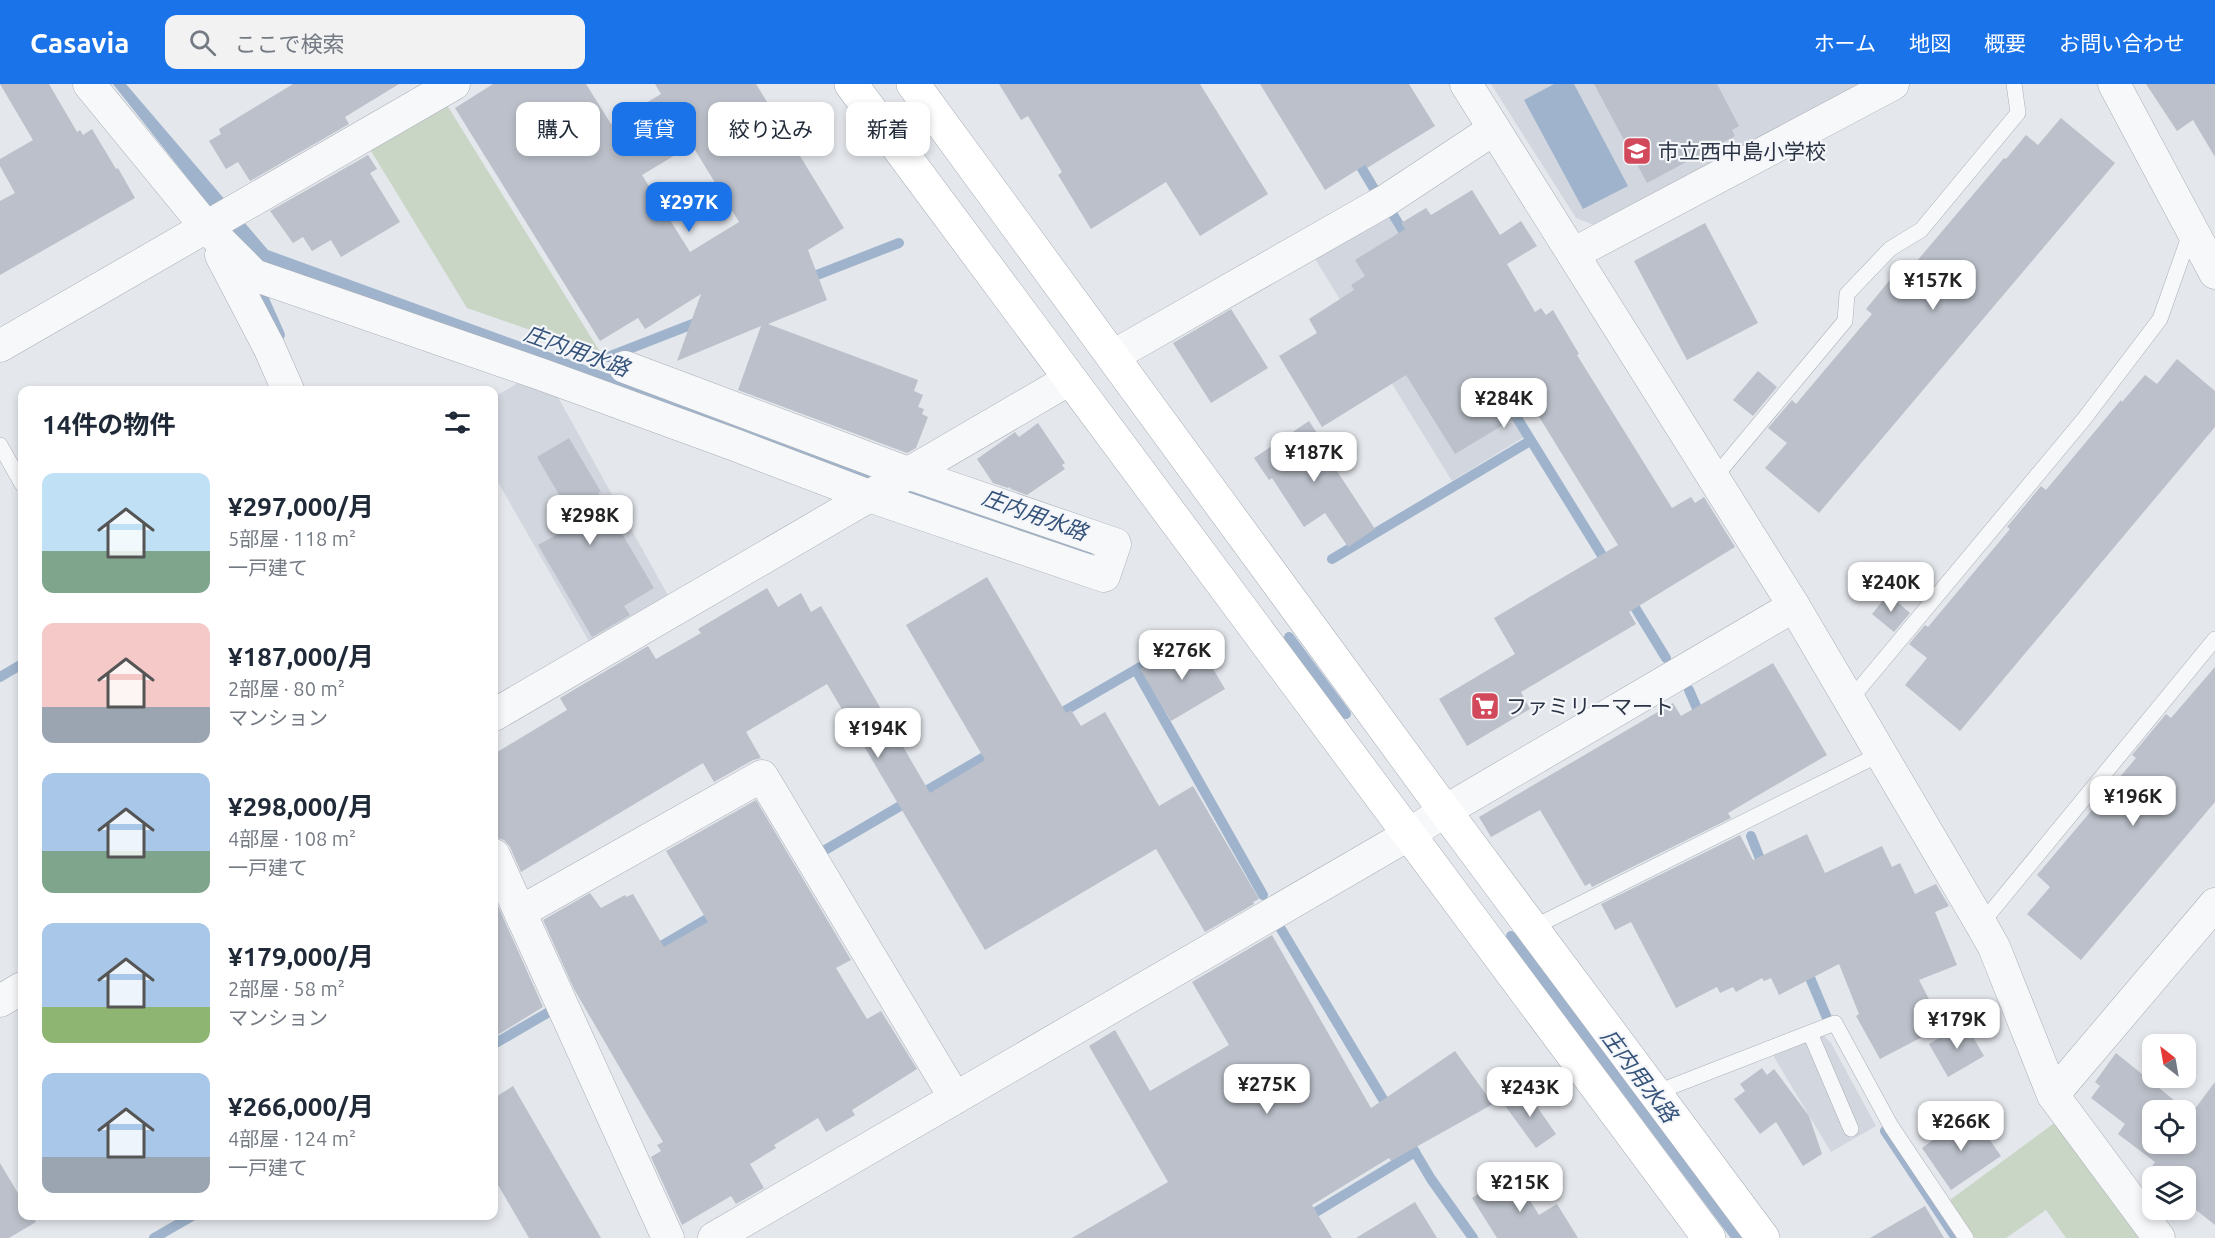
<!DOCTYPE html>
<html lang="ja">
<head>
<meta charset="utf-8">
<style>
  body { margin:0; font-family:Ubuntu,"Noto Sans JP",sans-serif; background:#f2f2f3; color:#1f2937; height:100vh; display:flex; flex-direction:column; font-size:22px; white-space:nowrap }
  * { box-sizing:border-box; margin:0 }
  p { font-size:20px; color:#747a83 }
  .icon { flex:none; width:33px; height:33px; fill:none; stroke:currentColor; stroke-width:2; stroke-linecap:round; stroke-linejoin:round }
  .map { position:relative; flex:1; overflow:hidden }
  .drawer { position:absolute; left:18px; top:302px; width:480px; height:834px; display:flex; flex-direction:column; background:#fff; border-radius:12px; box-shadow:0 3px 9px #0003 }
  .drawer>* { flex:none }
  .banner { position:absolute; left:516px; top:18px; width:570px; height:54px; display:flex; gap:12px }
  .needle { width:39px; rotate:329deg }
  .buttons { position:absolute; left:2142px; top:950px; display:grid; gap:12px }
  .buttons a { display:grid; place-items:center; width:54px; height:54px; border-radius:12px; background:#fff; box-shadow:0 3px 9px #0003; font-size:30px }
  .price { position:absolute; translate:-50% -51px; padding:0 14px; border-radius:12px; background:#fff; color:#222; font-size:20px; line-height:39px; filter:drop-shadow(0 2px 3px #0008) }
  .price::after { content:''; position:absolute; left:50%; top:36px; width:18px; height:14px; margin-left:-9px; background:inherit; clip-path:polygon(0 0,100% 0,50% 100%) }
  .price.selected { background:#1a73e8; color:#fff }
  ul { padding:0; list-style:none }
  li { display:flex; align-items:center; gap:18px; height:150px; padding:0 24px }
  li span { display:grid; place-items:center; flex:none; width:168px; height:120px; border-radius:12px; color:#555 }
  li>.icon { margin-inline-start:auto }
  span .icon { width:72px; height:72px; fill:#fffc; stroke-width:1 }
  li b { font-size:26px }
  h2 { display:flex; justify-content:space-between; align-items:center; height:72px; padding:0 24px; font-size:26px }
  .chip { padding:0 21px; border-radius:12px; background:#fff; box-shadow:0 3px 9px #0003; font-size:21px; line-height:54px }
  .chip.selected { background:#1a73e8; color:#fff }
  header { display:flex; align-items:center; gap:36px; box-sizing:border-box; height:84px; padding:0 30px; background:#1a73e8; color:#fff }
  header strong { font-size:28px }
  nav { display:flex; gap:33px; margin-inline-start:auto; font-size:21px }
  .search { width:420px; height:54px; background:#f2f2f3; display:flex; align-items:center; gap:15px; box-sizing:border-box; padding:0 21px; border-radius:12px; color:#747a83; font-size:22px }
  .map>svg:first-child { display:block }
</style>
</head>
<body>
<header>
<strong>Casavia</strong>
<div class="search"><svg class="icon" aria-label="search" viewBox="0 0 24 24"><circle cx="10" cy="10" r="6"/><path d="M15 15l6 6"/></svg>ここで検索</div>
<nav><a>ホーム</a><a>地図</a><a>概要</a><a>お問い合わせ</a></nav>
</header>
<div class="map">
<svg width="2215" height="1154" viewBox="0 0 2215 1154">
  <rect width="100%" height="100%" fill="#e4e7ec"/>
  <g fill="#d2d6de">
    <polygon points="1491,0 1866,0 1599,143 1576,134"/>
    <polygon points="1385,128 1524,353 1452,397 1312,170"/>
    <polygon points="520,298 554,306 670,515 591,561 494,391 494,313"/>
    <polygon points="1822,950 1831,959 1876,1042 1831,1068 1771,968"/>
  </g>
  <g fill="#c9d6c5">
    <polygon points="445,18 602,271 467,224 368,62"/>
    <polygon points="2057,1037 2144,1154 2066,1154 2046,1126 2006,1154 1975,1154 1950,1116"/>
  </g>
  <g fill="#9fb4cc">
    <polygon points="113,0 126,0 268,166 1093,466 1089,479 258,178 219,134"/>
    <polygon points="1554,0 1574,0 1628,102 1583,125 1524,16"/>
  </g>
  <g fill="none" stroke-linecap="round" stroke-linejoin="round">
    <g stroke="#9fb4cc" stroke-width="10">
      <polyline points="1355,73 1376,108"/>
      <polyline points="1392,129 1409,157"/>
      <polyline points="804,196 899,159"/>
      <polyline points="264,215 280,251"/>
      <polyline points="608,273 703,236"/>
      <polyline points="1509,321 1608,481"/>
      <polyline points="1332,475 1530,357"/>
      <polyline points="1628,512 1666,574"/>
      <polyline points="1289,553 1346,630"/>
      <polyline points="1136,586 1263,811"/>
      <polyline points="0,593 22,580"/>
      <polyline points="1689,606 1702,636"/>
      <polyline points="1054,633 1192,553"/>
      <polyline points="1751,752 1764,785"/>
      <polyline points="825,766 996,666"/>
      <polyline points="1281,845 1390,1027"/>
      <polyline points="1511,852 1737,1154"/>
      <polyline points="651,868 717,829"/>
      <polyline points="1805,882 1827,934"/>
      <polyline points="494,960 549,928"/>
      <polyline points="1885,1047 1956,1154"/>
      <polyline points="1406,1053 1431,1095 1473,1154"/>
      <polyline points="1306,1134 1415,1068"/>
      <polyline points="154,1154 194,1131"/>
    </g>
  </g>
  <g fill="#bbc0ca" fill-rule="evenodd">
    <polygon points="0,0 49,0 77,48 80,46 83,51 92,45 116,85 118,84 135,114 0,191 0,117 15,109 0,82 0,75 33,56"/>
    <polygon points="293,0 399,0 345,33 349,40 250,97 238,78 226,85 209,57 221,50 219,45"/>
    <path d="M493 0H586L611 40 661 10 655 0H756L844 144 808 166 827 216 768 240 918 296 914 307 923 311 918 323 924 325 922 330 928 333 916 364 907 369 738 306 761 242 677 277 701 210 645 245 638 234 600 257 455 24ZM692 61 739 138 690 168 642 91Z"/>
    <polygon points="999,0 1200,0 1268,110 1200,152 1166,98 1091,145 1058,91 1062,88 1028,32 1021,36"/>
    <polygon points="1260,0 1409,0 1435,42 1367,84 1365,81 1325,106"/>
    <polygon points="1594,0 1717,0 1739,42 1732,46 1735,52 1647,99"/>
    <polygon points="2146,0 2215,0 2215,73 2193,36 2177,47"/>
    <polygon points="2061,34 2115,79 1819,429 1765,384 1787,359 1768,344 1792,316 1796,320 1872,230 1866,225 1889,197 1900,185 1906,190 2004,74 2006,75 2026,51 2038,61"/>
    <polygon points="368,71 377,85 370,89 400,138 341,173 331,156 312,167 303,153 293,159 270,127"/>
    <polygon points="1472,106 1500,151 1521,137 1537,162 1507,180 1535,228 1541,224 1546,231 1553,226 1579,270 1577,271 1672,424 1691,413 1695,419 1704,413 1735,463 1629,528 1636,540 1521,608 1530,625 1467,662 1439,615 1515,570 1494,534 1618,461 1533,323 1455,370 1406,291 1322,343 1279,272 1317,249 1309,235 1354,206 1351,201 1365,192 1355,176 1405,145 1401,139 1426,124 1431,131"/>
    <polygon points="1705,139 1758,239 1687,276 1634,177"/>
    <polygon points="1231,225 1268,284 1211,319 1173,259"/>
    <polygon points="2177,275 2215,307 2215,343 1960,647 1905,601 1927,574 1909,560 1925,541 1928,543 2010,445 2007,443 2041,402 2046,406 2121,316 2122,318 2145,291 2157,300"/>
    <polygon points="1758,287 1777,303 1753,332 1733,316"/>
    <polygon points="1309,337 1340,384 1337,387 1375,445 1348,463 1325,429 1304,443 1272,394 1269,396 1254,374"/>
    <polygon points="1038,339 1065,379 1062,381 1065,385 1027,411 1011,405 1010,403 1008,404 993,399 977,375 1015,348 1019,353"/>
    <polygon points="569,354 601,408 598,409 654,504 624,522 630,531 592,553 538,461 576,440 537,373"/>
    <polygon points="987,493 1066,629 1071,626 1081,642 1105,628 1159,722 1193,702 1259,815 1253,818 1254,820 1205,848 1156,765 985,866 827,600 746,648 761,674 753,676 714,698 703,679 521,788 510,763 504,756 494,753 494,670 567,626 560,614 648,562 656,575 701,549 698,545 767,504 778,523 801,509 811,528 821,522 930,709 985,676 906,541"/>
    <polygon points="1888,510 1910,529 1894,548 1872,530"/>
    <polygon points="1185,559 1197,579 1206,573 1225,605 1171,637 1140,585"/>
    <polygon points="1773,579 1827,671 1728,729 1731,734 1592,803 1590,799 1585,802 1540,726 1491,753 1479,733 1673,619 1681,632"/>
    <polygon points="2215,583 2215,718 2081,876 2027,830 2050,803 2037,791 2136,674 2132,671 2166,630 2171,634"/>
    <polygon points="756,716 851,876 836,884 867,935 881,927 917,985 852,1026 855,1031 826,1048 818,1034 774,1061 776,1064 750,1080 764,1104 736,1120 731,1112 682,1141 651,1073 661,1067 657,1061 663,1058 574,905 543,836 590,809 601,824 625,811 626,813 633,810 664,863 708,838 666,767"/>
    <polygon points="1807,750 1825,789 1882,762 1892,783 1900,779 1915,810 1936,800 1949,822 1935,828 1957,881 1919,896 1943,942 1880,975 1856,932 1859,930 1839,880 1779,911 1771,894 1764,897 1762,894 1736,908 1733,903 1720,909 1717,903 1676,924 1631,838 1615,846 1601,820 1740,751 1753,776"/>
    <polygon points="494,813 543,923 494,953"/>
    <polygon points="1272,851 1371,1024 1455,967 1493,1020 1391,1077 1389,1074 1312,1121 1332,1154 1072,1154 1168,1098 1089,962 1115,946 1150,1007 1229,961 1192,898"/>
    <polygon points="1965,939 1984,972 1948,993 1929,960"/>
    <path d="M2116 969 2191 1030 2215 998V1141L2186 1118V1092L2152 1093 2147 1089 2155 1078 2118 1050 2125 1040 2091 1014 2100 1002 2095 998ZM2152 1026H2186V1059H2152Z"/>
    <polygon points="1762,984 1767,991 1774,985 1809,1032 1822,1070 1803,1082 1776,1038 1760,1050 1734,1015 1745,1007 1740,1000"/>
    <polygon points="513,1002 601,1154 529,1154 494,1094 494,1014"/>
    <polygon points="1524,1004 1556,1050 1536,1064 1503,1019"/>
    <polygon points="1971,1029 2001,1072 1951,1106 1922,1064"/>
    <polygon points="0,1079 22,1116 22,1131 31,1131 36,1138 9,1154 0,1154"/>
    <polygon points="1512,1088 1539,1131 1557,1120 1578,1154 1497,1154 1472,1114"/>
    <polygon points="1415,1118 1437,1154 1356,1154"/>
    <polygon points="1925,1122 1944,1154 1870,1154"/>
  </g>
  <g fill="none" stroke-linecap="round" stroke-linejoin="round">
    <g stroke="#a9aeb7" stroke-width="16">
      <g id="lane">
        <polyline points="0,361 22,400"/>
        <polyline points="1714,394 1845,237 1847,210 1890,165 1921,146 2018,29 2014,0"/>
        <polyline points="1850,616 2084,335 2160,235 2191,147"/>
        <polyline points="1981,840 2215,555"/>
        <polyline points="1532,844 1882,669"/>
        <polyline points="1810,949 1851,1045"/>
        <polyline points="1655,1009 1835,939 1891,1042 1966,1154"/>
      </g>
    </g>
    <g stroke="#a9aeb7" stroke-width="33">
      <g id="street">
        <polyline points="89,0 207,144 254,191 543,291 735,361 869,412 1104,492 1115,460 908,389 625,283"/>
        <polyline points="1466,0 1794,522 1981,840 1994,863 2053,1011 2159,1154"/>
        <polyline points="2114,0 2215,189"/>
        <polyline points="1573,170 1893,0"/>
        <polyline points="221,171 269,263 288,306"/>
        <polyline points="0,262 454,0"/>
        <polyline points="1113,272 1385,117 1494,45"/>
        <polyline points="494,631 1070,295"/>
        <polyline points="494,771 668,1154"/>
        <polyline points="520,828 762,692 955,1014"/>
        <polyline points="0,917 22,904"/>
        <polyline points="2053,1011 2215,820"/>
        <polyline points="714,1154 1408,751 1445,727 1794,522"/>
      </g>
    </g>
    <g stroke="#a9aeb7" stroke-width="34">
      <g id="secondary">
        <polyline points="851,0 1709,1154"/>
        <polyline points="913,0 1445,727 1763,1154"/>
      </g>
    </g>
    <use href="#lane" stroke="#f7f8fa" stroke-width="15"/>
    <use href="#street" stroke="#f7f8fa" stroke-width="32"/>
    <use href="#secondary" stroke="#fff" stroke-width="33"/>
  </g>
  <defs>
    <g id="school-square" transform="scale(1.5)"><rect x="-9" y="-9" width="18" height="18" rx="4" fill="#d1495b" stroke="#f4f6f9"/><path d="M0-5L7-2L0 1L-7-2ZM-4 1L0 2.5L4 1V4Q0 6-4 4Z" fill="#fff"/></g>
    <g id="supermarket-square" transform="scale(1.5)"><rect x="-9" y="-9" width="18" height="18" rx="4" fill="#d1495b" stroke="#f4f6f9"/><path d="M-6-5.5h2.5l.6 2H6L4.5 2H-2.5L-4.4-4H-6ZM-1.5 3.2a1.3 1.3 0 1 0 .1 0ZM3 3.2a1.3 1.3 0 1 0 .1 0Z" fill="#fff"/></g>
  </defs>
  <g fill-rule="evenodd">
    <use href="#school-square" x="1637" y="67"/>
    <use href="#supermarket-square" x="1485" y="622"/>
  </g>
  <g text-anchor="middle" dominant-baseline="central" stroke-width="4.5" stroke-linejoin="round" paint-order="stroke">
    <g font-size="21" fill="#2b3445" stroke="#f4f6f9" text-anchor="start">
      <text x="1658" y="67">市立西中島小学校</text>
      <text x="1506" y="622">ファミリーマート</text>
    </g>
    <g font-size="22" font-style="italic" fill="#34527a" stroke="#f4f6f9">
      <text transform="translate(577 266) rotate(20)">庄内用水路</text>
      <text transform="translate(1035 430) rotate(20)">庄内用水路</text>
      <text transform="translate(1640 991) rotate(53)">庄内用水路</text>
    </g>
  </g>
</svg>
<div class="buttons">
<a><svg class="needle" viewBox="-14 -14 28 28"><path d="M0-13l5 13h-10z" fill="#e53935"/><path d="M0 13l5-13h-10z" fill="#747a83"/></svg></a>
<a><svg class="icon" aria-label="locate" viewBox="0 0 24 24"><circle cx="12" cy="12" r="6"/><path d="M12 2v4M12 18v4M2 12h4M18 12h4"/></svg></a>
<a><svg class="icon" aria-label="layers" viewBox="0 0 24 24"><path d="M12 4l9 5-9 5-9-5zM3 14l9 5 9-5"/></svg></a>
</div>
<b class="price selected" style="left:689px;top:149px">¥297K</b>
<b class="price" style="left:1933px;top:227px">¥157K</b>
<b class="price" style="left:1504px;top:345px">¥284K</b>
<b class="price" style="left:1314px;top:399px">¥187K</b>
<b class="price" style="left:590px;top:462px">¥298K</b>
<b class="price" style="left:1891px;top:529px">¥240K</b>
<b class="price" style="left:1182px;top:597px">¥276K</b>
<b class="price" style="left:878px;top:675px">¥194K</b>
<b class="price" style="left:2133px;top:743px">¥196K</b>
<b class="price" style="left:1957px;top:966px">¥179K</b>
<b class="price" style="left:1267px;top:1031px">¥275K</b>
<b class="price" style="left:1530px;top:1034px">¥243K</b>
<b class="price" style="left:1961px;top:1068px">¥266K</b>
<b class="price" style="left:1520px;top:1129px">¥215K</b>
<div class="banner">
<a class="chip">購入</a>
<a class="chip selected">賃貸</a>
<a class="chip">絞り込み</a>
<a class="chip">新着</a>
</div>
<section class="drawer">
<h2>14件の物件<svg class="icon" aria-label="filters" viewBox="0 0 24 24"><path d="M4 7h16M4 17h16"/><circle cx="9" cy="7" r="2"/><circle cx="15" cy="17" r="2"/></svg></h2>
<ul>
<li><span style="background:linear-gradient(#bfe0f5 65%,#7fa58c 0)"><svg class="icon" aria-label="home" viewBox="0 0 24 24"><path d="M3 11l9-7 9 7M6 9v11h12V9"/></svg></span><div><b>¥297,000/月</b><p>5部屋 · 118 m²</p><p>一戸建て</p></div></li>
<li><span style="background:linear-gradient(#f6c9c9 70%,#9aa5b1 0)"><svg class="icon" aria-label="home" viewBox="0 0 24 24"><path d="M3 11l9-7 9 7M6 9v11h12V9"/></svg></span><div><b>¥187,000/月</b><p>2部屋 · 80 m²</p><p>マンション</p></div></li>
<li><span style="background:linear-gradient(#a9c7e8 65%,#7fa58c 0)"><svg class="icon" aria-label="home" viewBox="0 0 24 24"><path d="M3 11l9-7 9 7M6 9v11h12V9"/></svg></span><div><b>¥298,000/月</b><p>4部屋 · 108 m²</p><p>一戸建て</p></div></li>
<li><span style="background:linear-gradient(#a9c7e8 70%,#8fb573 0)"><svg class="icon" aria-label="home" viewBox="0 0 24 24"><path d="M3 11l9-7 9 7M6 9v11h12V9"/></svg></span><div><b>¥179,000/月</b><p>2部屋 · 58 m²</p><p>マンション</p></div></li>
<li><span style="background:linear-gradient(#a9c7e8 70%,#9aa5b1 0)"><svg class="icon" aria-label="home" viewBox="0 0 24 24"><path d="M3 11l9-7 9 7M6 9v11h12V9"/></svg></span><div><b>¥266,000/月</b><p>4部屋 · 124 m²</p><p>一戸建て</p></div></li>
</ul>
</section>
</div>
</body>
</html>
